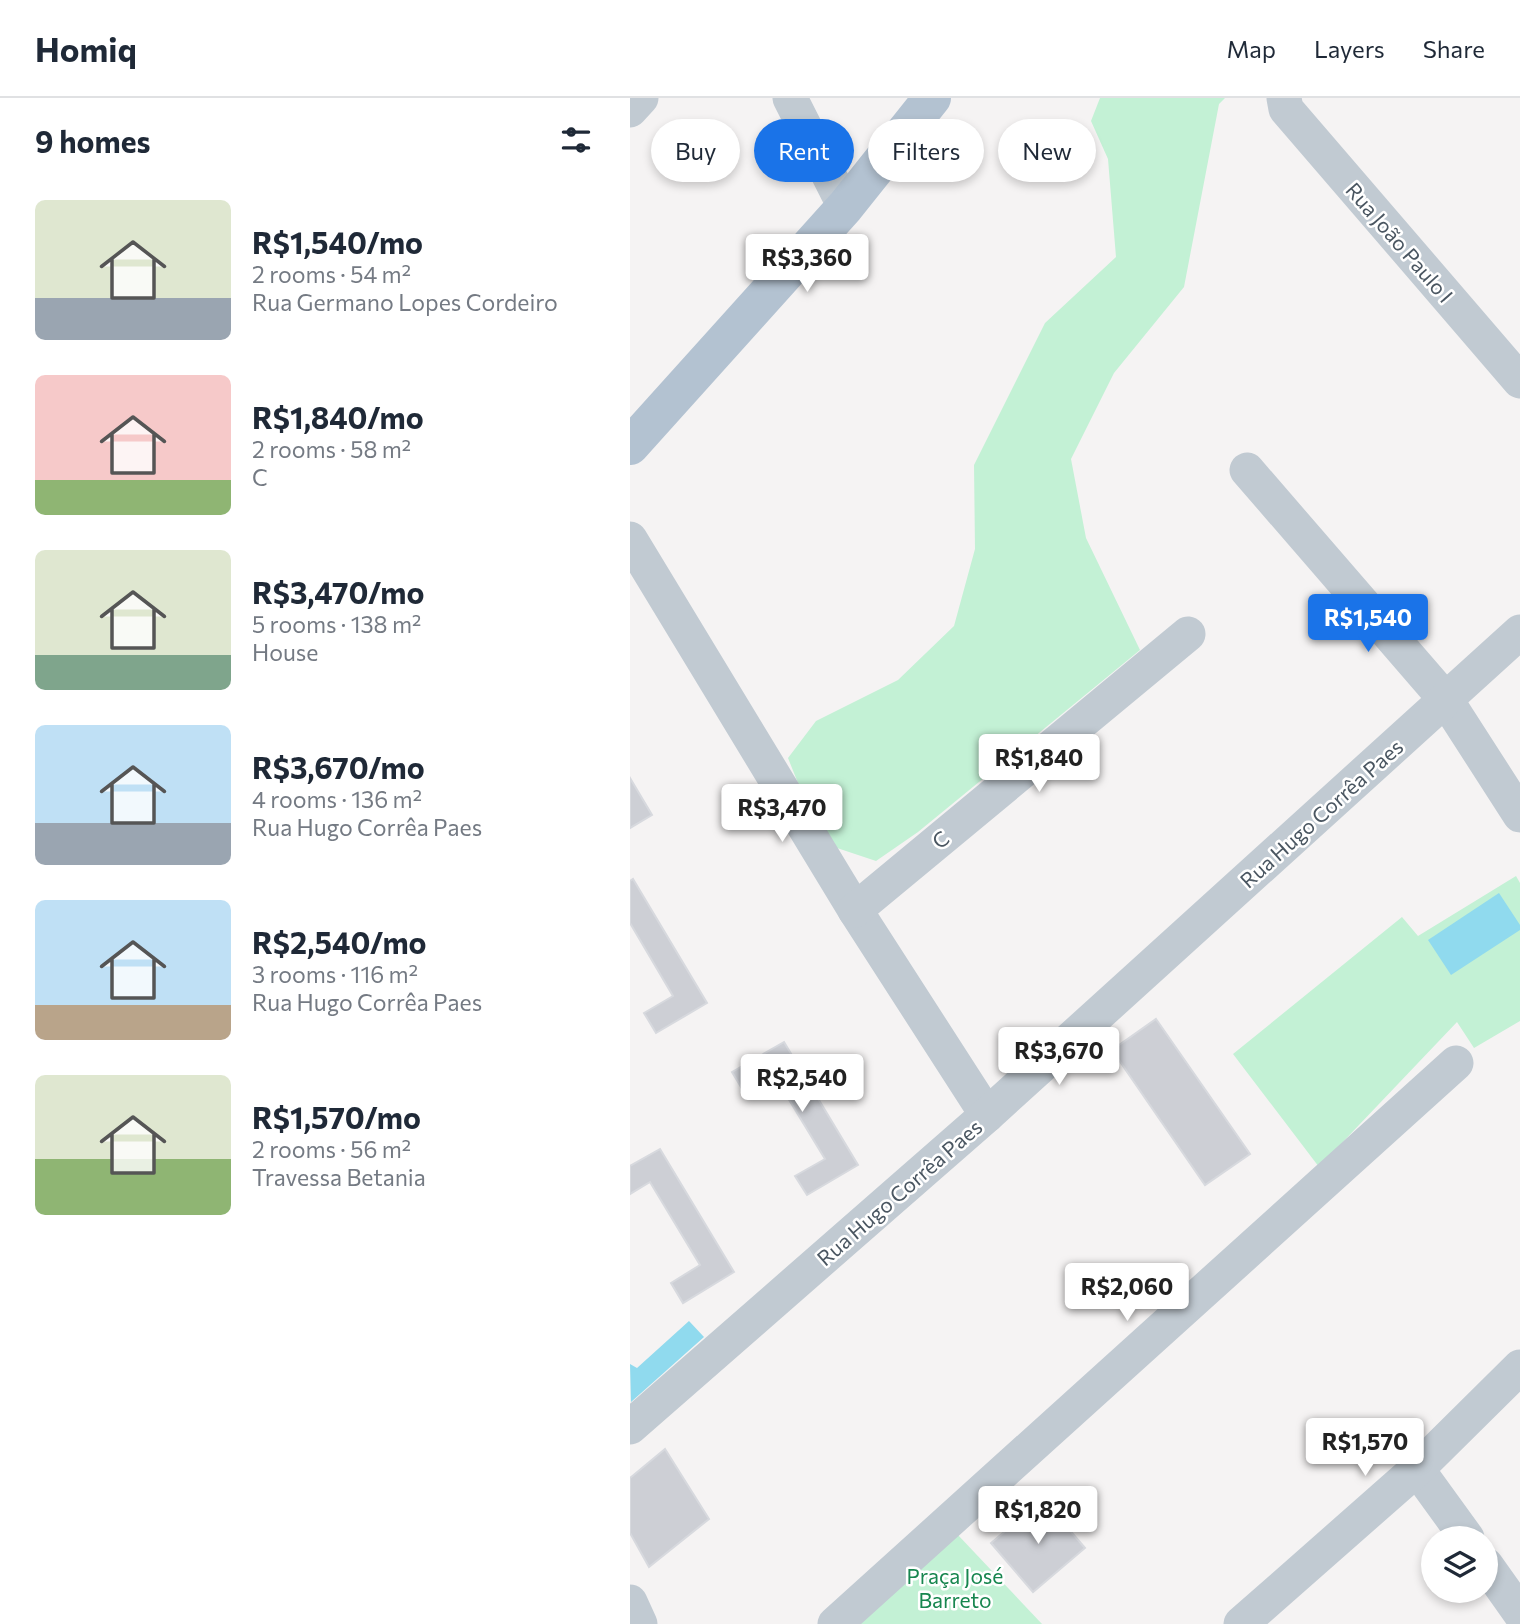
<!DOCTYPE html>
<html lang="en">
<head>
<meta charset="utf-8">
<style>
  body { margin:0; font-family:Commissioner,sans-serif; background:#f2f2f3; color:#1f2937; height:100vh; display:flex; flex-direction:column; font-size:26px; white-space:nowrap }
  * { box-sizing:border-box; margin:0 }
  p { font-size:23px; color:#747a83 }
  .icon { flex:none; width:38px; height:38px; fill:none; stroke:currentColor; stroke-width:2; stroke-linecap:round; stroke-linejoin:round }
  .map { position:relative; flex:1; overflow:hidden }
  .details { display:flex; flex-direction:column; background:#fff; width:630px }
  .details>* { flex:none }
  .guide { position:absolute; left:21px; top:21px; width:665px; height:63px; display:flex; gap:14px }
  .fabs { position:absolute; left:791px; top:1428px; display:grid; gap:14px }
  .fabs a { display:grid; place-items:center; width:77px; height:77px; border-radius:50%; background:#fff; box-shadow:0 4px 10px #0003; font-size:35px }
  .price { position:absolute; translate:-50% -60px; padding:0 16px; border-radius:7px; background:#fff; color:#222; font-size:23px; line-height:46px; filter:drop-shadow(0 2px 4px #0008) }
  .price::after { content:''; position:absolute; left:50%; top:42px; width:21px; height:16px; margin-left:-10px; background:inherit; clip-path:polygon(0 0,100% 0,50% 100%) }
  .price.active { background:#1a73e8; color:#fff }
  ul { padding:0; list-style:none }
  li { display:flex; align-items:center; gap:21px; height:175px; padding:0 35px }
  li span { display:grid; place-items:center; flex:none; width:196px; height:140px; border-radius:10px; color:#555 }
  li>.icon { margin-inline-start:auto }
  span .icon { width:84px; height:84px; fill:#fffc; stroke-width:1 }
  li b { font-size:30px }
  h2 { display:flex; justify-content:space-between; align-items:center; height:84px; padding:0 35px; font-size:30px }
  .pill { padding:0 24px; border-radius:32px; background:#fff; box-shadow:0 4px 10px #0003; font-size:24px; line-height:63px }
  .pill.active { background:#1a73e8; color:#fff }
  header { display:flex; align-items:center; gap:42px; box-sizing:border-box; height:98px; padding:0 35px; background:#fff; border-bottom:2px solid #e0e1e3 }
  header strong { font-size:33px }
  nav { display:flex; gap:38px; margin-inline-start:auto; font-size:24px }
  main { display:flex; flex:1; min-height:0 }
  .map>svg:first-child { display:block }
</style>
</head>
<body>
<header>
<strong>Homiq</strong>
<nav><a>Map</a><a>Layers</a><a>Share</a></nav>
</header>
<main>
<section class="details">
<h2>9 homes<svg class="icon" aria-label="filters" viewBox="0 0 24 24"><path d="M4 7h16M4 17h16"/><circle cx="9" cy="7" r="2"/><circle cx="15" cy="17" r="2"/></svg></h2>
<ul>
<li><span style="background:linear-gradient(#dfe7d0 70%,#9aa5b1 0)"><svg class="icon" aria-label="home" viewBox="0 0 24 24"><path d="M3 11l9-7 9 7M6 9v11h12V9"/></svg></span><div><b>R$1,540/mo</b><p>2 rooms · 54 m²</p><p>Rua Germano Lopes Cordeiro</p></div></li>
<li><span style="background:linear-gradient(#f6c9c9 75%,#8fb573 0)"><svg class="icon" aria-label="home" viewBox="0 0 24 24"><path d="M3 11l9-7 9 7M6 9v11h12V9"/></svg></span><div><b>R$1,840/mo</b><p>2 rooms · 58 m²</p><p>C</p></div></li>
<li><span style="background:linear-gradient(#dfe7d0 75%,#7fa58c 0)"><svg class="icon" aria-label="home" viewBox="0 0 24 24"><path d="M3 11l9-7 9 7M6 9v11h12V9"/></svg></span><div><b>R$3,470/mo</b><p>5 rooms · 138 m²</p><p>House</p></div></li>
<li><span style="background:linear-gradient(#bfe0f5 70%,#9aa5b1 0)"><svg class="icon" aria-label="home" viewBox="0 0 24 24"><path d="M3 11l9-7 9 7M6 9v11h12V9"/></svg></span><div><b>R$3,670/mo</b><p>4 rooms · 136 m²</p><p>Rua Hugo Corrêa Paes</p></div></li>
<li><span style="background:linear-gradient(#bfe0f5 75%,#b9a48a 0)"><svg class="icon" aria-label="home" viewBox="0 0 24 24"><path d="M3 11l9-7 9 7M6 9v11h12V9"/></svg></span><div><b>R$2,540/mo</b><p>3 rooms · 116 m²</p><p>Rua Hugo Corrêa Paes</p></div></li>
<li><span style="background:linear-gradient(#dfe7d0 60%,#8fb573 0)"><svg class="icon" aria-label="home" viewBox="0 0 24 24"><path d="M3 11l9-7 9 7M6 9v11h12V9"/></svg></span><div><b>R$1,570/mo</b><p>2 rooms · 56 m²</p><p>Travessa Betania</p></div></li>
</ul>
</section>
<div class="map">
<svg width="890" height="1526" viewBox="0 0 890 1526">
  <rect width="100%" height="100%" fill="#f5f3f3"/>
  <g fill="#c3f1d5">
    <polygon points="470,0 595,0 589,6 554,189 484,275 441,361 456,440 510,552 288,734 246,763 192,745 158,660 186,623 268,582 324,528 345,451 344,367 415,225 486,159 478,61 461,23"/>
    <polygon points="886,778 890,785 890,923 844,950 827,924 689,1069 603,956 772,819 788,838"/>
    <polygon points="328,1437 412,1526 224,1526"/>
  </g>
  <g fill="#90daee">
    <polygon points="869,795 890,827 890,832 821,877 798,842"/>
    <polygon points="59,1223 74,1239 1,1304 0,1266 7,1270"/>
  </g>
  <g fill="#cdcfd5" stroke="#d7d9de" stroke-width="2">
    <polygon points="0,680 22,717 0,730"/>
    <polygon points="3,781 77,905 26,935 14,915 43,898 0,825 0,783"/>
    <polygon points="526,921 620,1056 575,1087 482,952"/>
    <polygon points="154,944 228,1067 177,1097 165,1078 195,1061 144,977 114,994 102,974"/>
    <polygon points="30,1051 104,1174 53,1205 41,1185 70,1167 20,1084 0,1096 0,1068"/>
    <polygon points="35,1351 79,1421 19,1469 0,1435 0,1380"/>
    <polygon points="413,1401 455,1450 403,1494 361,1445"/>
  </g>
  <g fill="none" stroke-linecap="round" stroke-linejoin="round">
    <g stroke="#c1cad2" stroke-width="35">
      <polyline points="160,0 215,109"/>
      <polyline points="654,0 656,11 890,283"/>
      <polyline points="0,12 11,0"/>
      <polyline points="617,372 816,602 890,717"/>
      <polyline points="0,441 225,812 357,1017"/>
      <polyline points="225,812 558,536"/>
      <polyline points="0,1329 357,1017 890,534"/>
      <polyline points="787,1371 837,1440"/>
      <polyline points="856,1467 890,1515"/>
      <polyline points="0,1504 10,1526"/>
      <polyline points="205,1526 826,965"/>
      <polyline points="611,1526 787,1371 890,1269"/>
    </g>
    <polyline stroke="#b3c2d1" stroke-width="38" points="0,348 215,109 302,0"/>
  </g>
  <g text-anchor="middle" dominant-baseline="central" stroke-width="5" stroke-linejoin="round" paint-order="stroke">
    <g font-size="21" fill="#4a5661" stroke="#fff">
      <text transform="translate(770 144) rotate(49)">Rua João Paulo I</text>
      <text transform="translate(691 715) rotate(-42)">Rua Hugo Corrêa Paes</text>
      <text transform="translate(310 741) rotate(-40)">C</text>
      <text transform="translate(269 1094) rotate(-41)">Rua Hugo Corrêa Paes</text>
    </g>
    <g font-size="21" fill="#17864f" stroke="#fff">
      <text x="325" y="1477">Praça José<tspan x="325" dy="24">Barreto</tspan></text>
    </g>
  </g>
</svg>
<div class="fabs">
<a><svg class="icon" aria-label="layers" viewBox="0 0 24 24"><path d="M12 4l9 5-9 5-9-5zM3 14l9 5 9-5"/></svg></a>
</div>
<b class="price" style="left:177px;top:196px">R$3,360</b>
<b class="price active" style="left:738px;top:556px">R$1,540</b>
<b class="price" style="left:409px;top:696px">R$1,840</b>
<b class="price" style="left:152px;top:746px">R$3,470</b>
<b class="price" style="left:429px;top:989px">R$3,670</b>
<b class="price" style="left:172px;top:1016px">R$2,540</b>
<b class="price" style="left:497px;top:1225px">R$2,060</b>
<b class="price" style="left:735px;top:1380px">R$1,570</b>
<b class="price" style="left:408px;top:1448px">R$1,820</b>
<div class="guide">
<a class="pill">Buy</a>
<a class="pill active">Rent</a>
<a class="pill">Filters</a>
<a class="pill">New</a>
</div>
</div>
</main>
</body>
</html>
